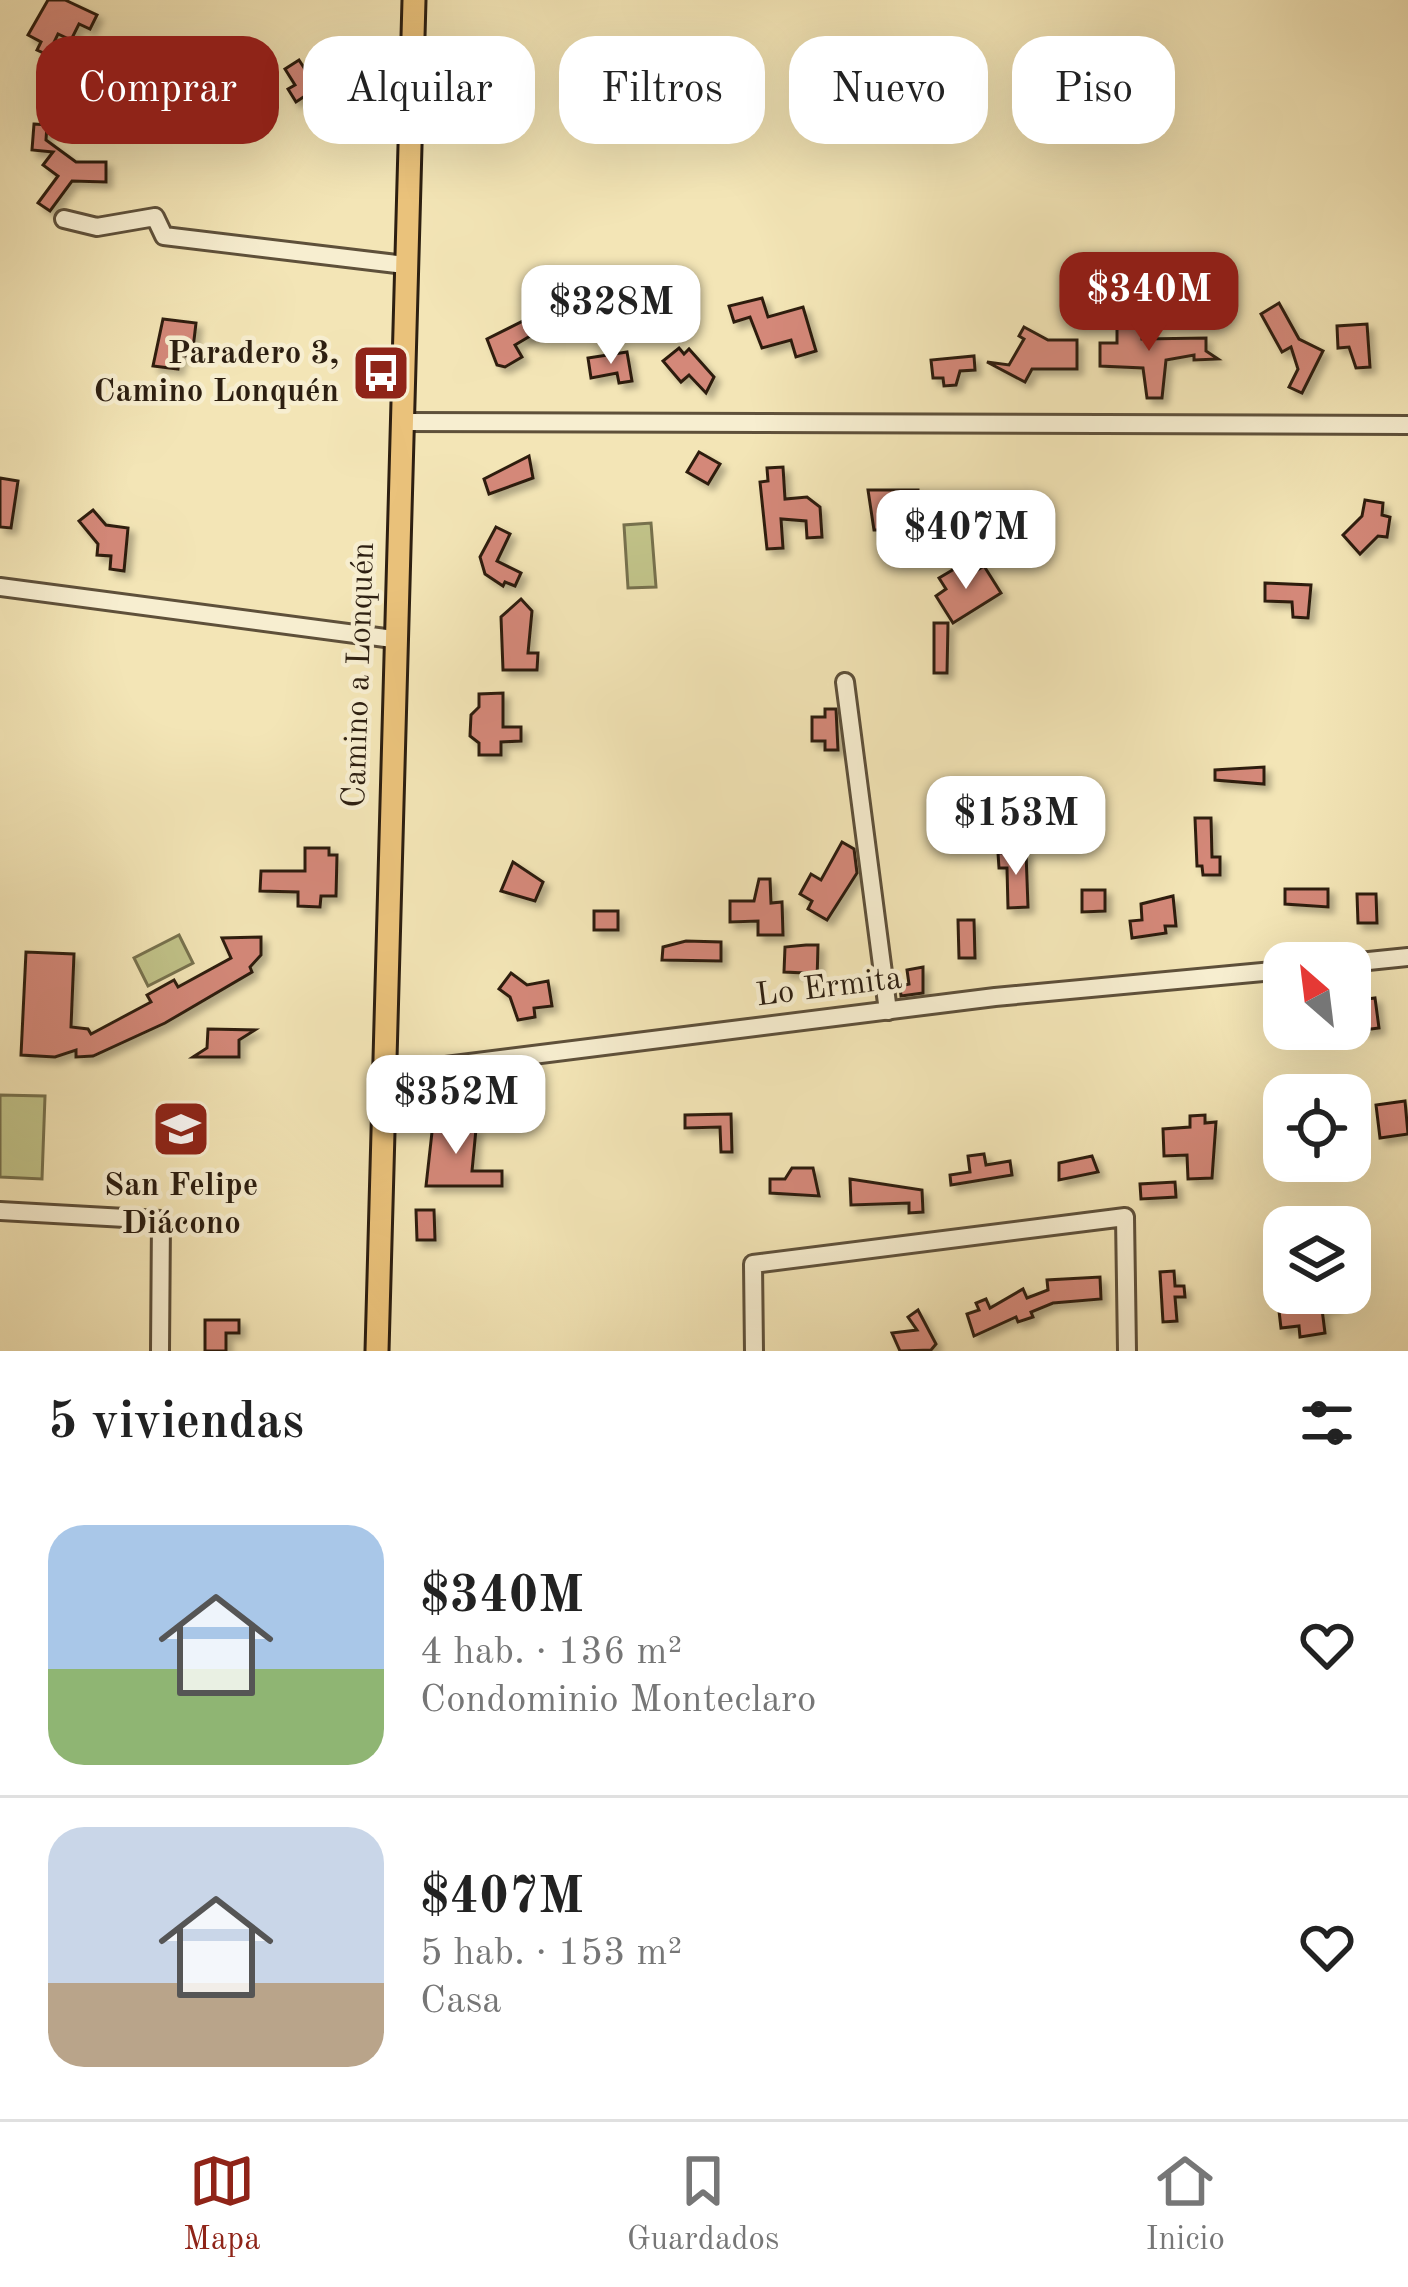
<!DOCTYPE html>
<html lang="es">
<head>
<meta charset="utf-8">
<style>
  body { margin:0; font-family:"Old Standard TT",serif; background:#f6f6f6; color:#222; height:100vh; display:flex; flex-direction:column; font-size:45px; white-space:nowrap }
  * { box-sizing:border-box; margin:0 }
  p { font-size:39px; color:#767676 }
  .icon { flex:none; width:66px; height:66px; fill:none; stroke:currentColor; stroke-width:2; stroke-linecap:round; stroke-linejoin:round }
  .map { position:relative; height:1351px; overflow:hidden }
  .panel { display:flex; flex-direction:column; background:#fff; flex:1 }
  .panel>* { flex:none }
  .banner { position:absolute; left:36px; top:36px; width:1338px; height:108px; display:flex; gap:24px }
  .needle { width:78px; rotate:332deg }
  .tools { position:absolute; left:1263px; top:942px; display:grid; gap:24px }
  .tools a { display:grid; place-items:center; width:108px; height:108px; border-radius:24px; background:#fff; box-shadow:0 12px 48px #0002; font-size:60px }
  .price { position:absolute; translate:-50% -102px; padding:0 27px; border-radius:24px; background:#fff; color:#222; font-size:39px; line-height:78px; filter:drop-shadow(0 3px 6px #0008) }
  .price::after { content:''; position:absolute; left:50%; top:72px; width:36px; height:27px; margin-left:-18px; background:inherit; clip-path:polygon(0 0,100% 0,50% 100%) }
  .price.selected { background:#8f2418; color:#fff }
  ul { padding:0; list-style:none }
  li { display:flex; align-items:center; gap:36px; height:300px; padding:0 48px }
  li+li { border-top:3px solid #e0e0e0 }
  li span { display:grid; place-items:center; flex:none; width:336px; height:240px; border-radius:36px; color:#555 }
  li>.icon { margin-inline-start:auto }
  span .icon { width:144px; height:144px; fill:#fffc; stroke-width:1 }
  li b { font-size:51px }
  h2 { display:flex; justify-content:space-between; align-items:center; height:144px; padding:0 48px; font-size:51px }
  .chip { padding:0 42px; border-radius:36px; background:#fff; box-shadow:0 12px 48px #0002; font-size:42px; line-height:108px }
  .chip.selected { background:#8f2418; color:#fff }
  .menu { display:flex; justify-content:space-around; align-items:center; height:168px; border-top:3px solid #e0e0e0; background:#fff; font-size:33px; color:#767676 }
  .menu a { display:grid; justify-items:center; gap:6px }
  .menu .selected { color:#8f2418 }
  .map>svg:first-child { display:block }
</style>
</head>
<body>
<div class="map">
<svg width="1408" height="1351" viewBox="0 0 1408 1351">
  <defs>
    <filter id="shadow"><feDropShadow dx="5.5" dy="5.5" stdDeviation="3" flood-color="#0004"/></filter>
  </defs>
  <rect width="100%" height="100%" fill="#f3e5b6"/>
  <filter id="stains"><feTurbulence type="fractalNoise" baseFrequency=".00167" numOctaves="4"/><feColorMatrix values="0 0 0 0 .2 0 0 0 0 .09 0 0 0 0 .02 0 0 0 .5 -.17"/></filter>
  <radialGradient id="worn" r=".72"><stop offset=".6" stop-color="#630" stop-opacity="0"/><stop offset="1" stop-color="#630" stop-opacity=".3"/></radialGradient>
  <g fill="#c1c389" stroke="#77714d" stroke-width="3">
    <polygon points="651,523 656,587 628,588 624,525"/>
    <polygon points="179,935 193,963 148,986 134,958"/>
    <polygon points="0,1095 45,1096 42,1179 0,1177"/>
  </g>
  <g fill="#d48879" stroke="#2d1f11" stroke-width="3" filter="url(#shadow)">
    <polygon points="48,0 65,0 97,15 90,29 79,24 71,40 58,34 48,55 37,50 41,42 28,35"/>
    <polygon points="299,60 317,88 296,102 288,89 295,85 285,69"/>
    <polygon points="34,124 47,125 46,140 76,162 106,162 106,182 72,181 50,211 38,203 58,176 43,165 53,152 32,150"/>
    <polygon points="762,298 768,317 803,307 816,351 796,357 791,340 762,348 750,317 734,322 729,306"/>
    <polygon points="1279,303 1299,339 1323,351 1302,393 1289,387 1298,369 1291,347 1282,352 1261,314"/>
    <polygon points="539,313 547,326 515,345 522,357 505,367 497,365 487,339"/>
    <polygon points="163,319 196,323 192,357 180,355 178,369 153,366"/>
    <polygon points="1117,323 1142,323 1142,339 1206,338 1206,351 1218,359 1194,360 1194,355 1166,360 1162,398 1147,398 1143,368 1100,366 1100,343 1117,343"/>
    <polygon points="1367,324 1370,367 1356,368 1349,347 1338,348 1337,326"/>
    <polygon points="1024,327 1048,340 1077,340 1077,369 1032,369 1025,382 987,362 1009,365 1024,339 1019,336"/>
    <polygon points="679,348 684,354 689,349 714,377 706,393 689,375 681,382 663,361"/>
    <polygon points="627,352 632,381 619,383 617,373 591,378 588,358"/>
    <polygon points="974,356 975,370 960,371 956,385 944,386 943,378 933,378 931,360"/>
    <polygon points="699,452 720,464 708,484 687,472"/>
    <polygon points="529,456 533,478 489,494 484,479"/>
    <polygon points="783,467 785,499 807,497 820,507 822,537 807,538 806,521 781,519 783,548 767,549 760,482 768,481 767,468"/>
    <polygon points="0,478 18,481 11,528 0,527"/>
    <polygon points="868,490 918,490 918,507 912,507 912,519 893,520 886,530 874,530"/>
    <polygon points="1365,500 1383,503 1382,515 1390,517 1387,537 1378,536 1360,554 1343,535 1362,516"/>
    <polygon points="93,510 106,525 128,528 124,571 110,569 111,556 97,555 98,544 79,521"/>
    <polygon points="496,527 510,534 497,561 521,573 515,586 505,582 503,586 485,574 480,557"/>
    <polygon points="961,565 968,576 984,566 1001,593 953,623 936,596 946,589 939,578"/>
    <polygon points="1265,583 1311,585 1308,618 1293,617 1292,602 1265,601"/>
    <polygon points="521,599 532,611 528,653 538,653 537,670 503,670 501,617"/>
    <polygon points="934,623 948,623 947,673 934,673"/>
    <polygon points="503,693 503,727 521,727 521,741 501,742 501,755 479,755 479,743 470,736 471,715 479,707 479,694"/>
    <polygon points="825,709 836,709 838,750 825,750 825,741 812,741 812,717 825,717"/>
    <polygon points="1264,767 1264,784 1215,780 1215,770"/>
    <polygon points="1195,818 1211,818 1212,857 1220,857 1220,875 1203,875 1202,866 1197,866"/>
    <polygon points="842,842 854,849 857,873 827,920 808,909 812,901 800,894 811,874 821,880"/>
    <polygon points="305,848 329,848 329,855 337,855 336,896 321,896 320,907 298,906 298,892 260,891 261,871 305,871"/>
    <polygon points="1026,852 1028,907 1008,908 1007,868 999,868 998,853"/>
    <polygon points="513,862 543,882 535,901 501,891"/>
    <polygon points="759,879 770,879 771,903 782,902 783,935 758,935 758,921 730,922 730,901 754,901"/>
    <polygon points="1285,889 1328,889 1328,907 1285,904"/>
    <polygon points="1082,890 1105,890 1105,911 1082,912"/>
    <polygon points="1357,894 1376,894 1377,923 1358,923"/>
    <polygon points="1173,896 1176,926 1165,926 1166,933 1132,938 1130,921 1142,920 1141,904"/>
    <rect x="594" y="911" width="24" height="19"/>
    <polygon points="958,920 974,920 975,958 959,958"/>
    <polygon points="261,937 261,955 250,967 252,972 165,1023 93,1056 76,1057 76,1050 55,1057 21,1055 26,952 74,954 71,1027 88,1029 91,1034 151,1002 147,995 174,980 178,987 231,958 222,938"/>
    <polygon points="686,941 721,942 721,961 662,960 663,947"/>
    <polygon points="806,945 818,945 817,981 805,981 805,973 784,972 785,947"/>
    <polygon points="923,967 923,993 901,996 900,986 909,984 907,970"/>
    <polygon points="511,973 527,985 548,981 552,1006 534,1008 535,1017 518,1020 510,997 499,989"/>
    <polygon points="1375,998 1379,1028 1363,1030 1359,1000"/>
    <polygon points="208,1029 255,1030 239,1040 239,1057 193,1057 207,1048"/>
    <polygon points="507,1083 508,1100 481,1101 480,1085"/>
    <polygon points="1405,1101 1408,1134 1380,1138 1376,1105"/>
    <polygon points="452,1113 465,1113 465,1128 476,1129 472,1171 502,1171 502,1186 426,1186 433,1123 452,1124"/>
    <polygon points="731,1114 732,1152 721,1152 720,1127 685,1128 685,1115"/>
    <polygon points="1205,1115 1205,1123 1216,1122 1212,1178 1188,1179 1187,1155 1164,1156 1163,1129 1190,1127 1190,1116"/>
    <polygon points="984,1154 986,1165 1010,1161 1012,1175 951,1185 950,1175 970,1172 968,1156"/>
    <polygon points="1092,1156 1098,1172 1059,1180 1059,1163"/>
    <polygon points="792,1168 813,1168 819,1196 770,1193 770,1179 785,1179"/>
    <polygon points="850,1179 922,1190 923,1212 909,1213 909,1203 851,1205"/>
    <polygon points="1175,1182 1176,1197 1141,1199 1140,1184"/>
    <polygon points="416,1210 434,1210 435,1240 417,1240"/>
    <polygon points="1174,1271 1175,1286 1184,1286 1185,1297 1175,1297 1177,1321 1163,1322 1160,1272"/>
    <polygon points="1100,1277 1101,1299 1053,1303 1031,1312 1033,1317 1018,1322 1016,1317 974,1336 967,1314 979,1310 976,1303 986,1299 990,1308 1023,1289 1027,1298 1048,1290 1047,1280"/>
    <polygon points="1338,1293 1335,1307 1322,1309 1325,1333 1300,1337 1299,1326 1281,1328 1279,1311 1302,1308 1301,1295"/>
    <polygon points="918,1310 936,1344 931,1350 900,1351 892,1333 917,1330 908,1317"/>
    <polygon points="205,1320 239,1320 239,1333 226,1333 226,1351 205,1351"/>
  </g>
  <g fill="none" stroke-linecap="round" stroke-linejoin="round">
    <g stroke="#5e503a" stroke-width="22">
      <g id="minor">
        <polyline points="64,219 97,227 155,217 164,236 405,265"/>
        <polyline points="401,422 1408,425"/>
        <polyline points="0,587 393,639"/>
        <polyline points="845,682 888,1011"/>
        <polyline points="1349,963 1408,957"/>
        <polyline points="382,1074 995,997 1284,970"/>
        <polyline points="0,1211 161,1220 160,1351"/>
        <polyline points="754,1351 753,1264 1125,1217 1127,1351"/>
      </g>
    </g>
    <g stroke="#2d1f11" stroke-width="27">
      <polyline id="major" points="377,1351 414,0"/>
    </g>
    <use href="#minor" stroke="#f7eed0" stroke-width="16"/>
    <use href="#major" stroke="#eac27b" stroke-width="21"/>
  </g>
  <defs>
    <g id="bus-square" transform="scale(3)"><rect x="-9" y="-9" width="18" height="18" rx="4" fill="#8f2418" stroke="#f7eed0"/><path d="M-5-6H5V4H4V6H2V4H-2V6H-4V4H-5ZM-3.5-4V0h7V-4ZM-3.5 1.2v1.5H-2V1.2ZM2 1.2v1.5H3.5V1.2Z" fill="#fff"/></g>
    <g id="school-square" transform="scale(3)"><rect x="-9" y="-9" width="18" height="18" rx="4" fill="#8f2418" stroke="#f7eed0"/><path d="M0-5L7-2L0 1L-7-2ZM-4 1L0 2.5L4 1V4Q0 6-4 4Z" fill="#fff"/></g>
  </defs>
  <g fill-rule="evenodd">
    <use href="#bus-square" x="381" y="373"/>
    <use href="#school-square" x="181" y="1129"/>
  </g>
  <g text-anchor="middle" dominant-baseline="central" stroke-width="9" stroke-linejoin="round" paint-order="stroke">
    <g font-size="33" font-weight="bold" fill="#2d1f11" stroke="#f7eed0" text-anchor="end">
      <text x="339" y="354">Paradero 3,<tspan x="339" dy="38">Camino Lonquén</tspan></text>
      <text x="181" y="1186" text-anchor="middle">San Felipe<tspan x="181" dy="38">Diácono</tspan></text>
    </g>
    <g font-size="33" fill="#2d1f11" stroke="#f7eed0">
      <text transform="translate(360 675) rotate(-88)">Camino a Lonquén</text>
      <text transform="translate(829 988) rotate(-7)">Lo Ermita</text>
    </g>
  </g>
  <rect width="100%" height="100%" filter="url(#stains)"/>
  <rect width="100%" height="100%" fill="url(#worn)"/>
</svg>
<div class="tools">
<a><svg class="needle" viewBox="-14 -14 28 28"><path d="M0-13l5 13h-10z" fill="#e53935"/><path d="M0 13l5-13h-10z" fill="#767676"/></svg></a>
<a><svg class="icon" aria-label="locate" viewBox="0 0 24 24"><circle cx="12" cy="12" r="6"/><path d="M12 2v4M12 18v4M2 12h4M18 12h4"/></svg></a>
<a><svg class="icon" aria-label="layers" viewBox="0 0 24 24"><path d="M12 4l9 5-9 5-9-5zM3 14l9 5 9-5"/></svg></a>
</div>
<b class="price selected" style="left:1149px;top:354px">$340M</b>
<b class="price" style="left:611px;top:367px">$328M</b>
<b class="price" style="left:966px;top:592px">$407M</b>
<b class="price" style="left:1016px;top:878px">$153M</b>
<b class="price" style="left:456px;top:1157px">$352M</b>
<div class="banner">
<a class="chip selected">Comprar</a>
<a class="chip">Alquilar</a>
<a class="chip">Filtros</a>
<a class="chip">Nuevo</a>
<a class="chip">Piso</a>
</div>
</div>
<section class="panel">
<h2>5 viviendas<svg class="icon" aria-label="filters" viewBox="0 0 24 24"><path d="M4 7h16M4 17h16"/><circle cx="9" cy="7" r="2"/><circle cx="15" cy="17" r="2"/></svg></h2>
<ul>
<li><span style="background:linear-gradient(#a9c7e8 60%,#8fb573 0)"><svg class="icon" aria-label="home" viewBox="0 0 24 24"><path d="M3 11l9-7 9 7M6 9v11h12V9"/></svg></span><div><b>$340M</b><p>4 hab. · 136 m²</p><p>Condominio Monteclaro</p></div><svg class="icon" aria-label="heart" viewBox="0 0 24 24"><path d="M12 20l-8-8c-3-5 5-10 8-4 3-6 11-1 8 4z"/></svg></li>
<li><span style="background:linear-gradient(#c9d6e8 65%,#b9a48a 0)"><svg class="icon" aria-label="home" viewBox="0 0 24 24"><path d="M3 11l9-7 9 7M6 9v11h12V9"/></svg></span><div><b>$407M</b><p>5 hab. · 153 m²</p><p>Casa</p></div><svg class="icon" aria-label="heart" viewBox="0 0 24 24"><path d="M12 20l-8-8c-3-5 5-10 8-4 3-6 11-1 8 4z"/></svg></li>
</ul>
</section>
<nav class="menu">
<a class="selected"><svg class="icon" aria-label="map" viewBox="0 0 24 24"><path d="M3 6l6-2 6 2 6-2v14l-6 2-6-2-6 2zM9 4v14M15 6v14"/></svg>Mapa</a>
<a><svg class="icon" aria-label="saved" viewBox="0 0 24 24"><path d="M7 4h10v16l-5-4-5 4z"/></svg>Guardados</a>
<a><svg class="icon" aria-label="home" viewBox="0 0 24 24"><path d="M3 11l9-7 9 7M6 9v11h12V9"/></svg>Inicio</a>
</nav>
</body>
</html>
